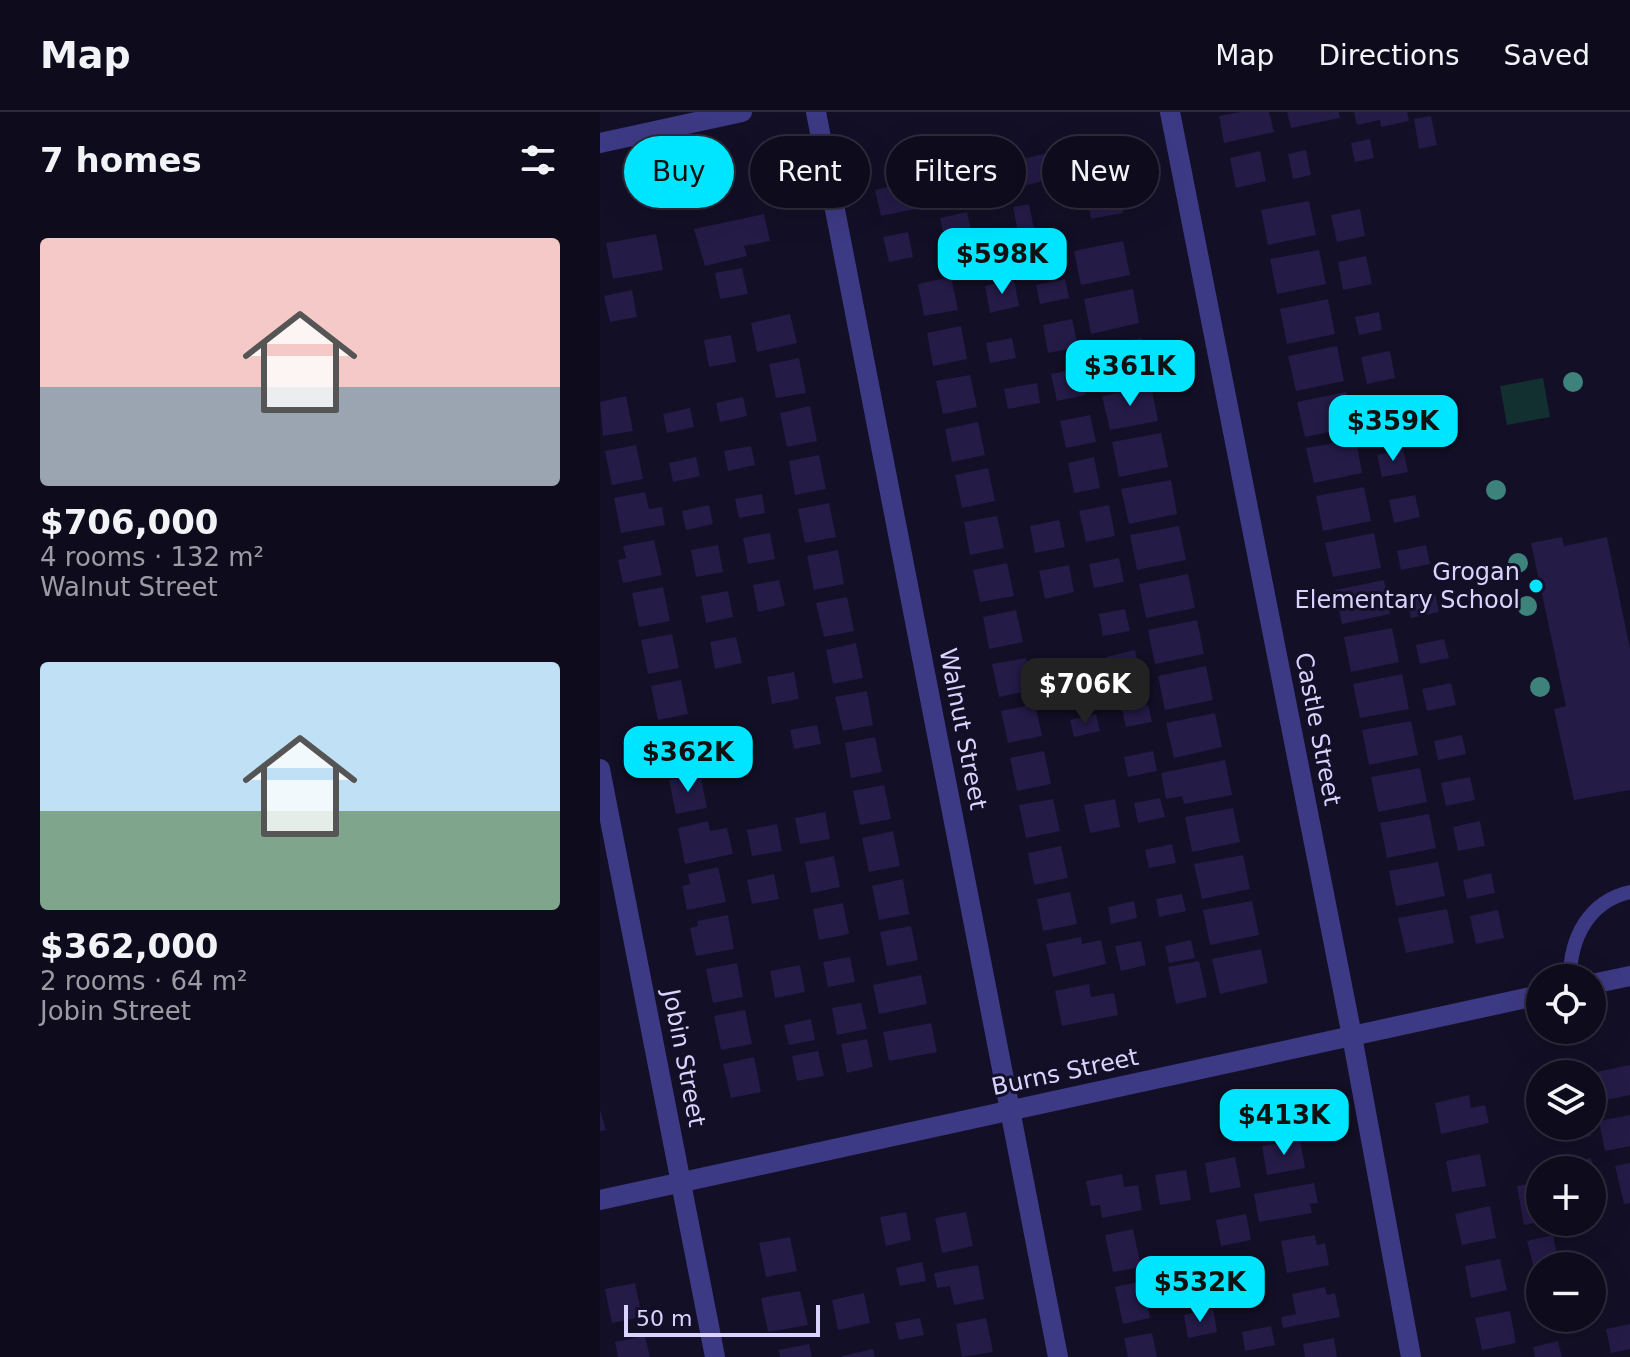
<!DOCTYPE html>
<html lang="en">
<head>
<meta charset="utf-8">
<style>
  body { margin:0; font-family:"DejaVu Sans",sans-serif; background:#1c1929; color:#f1f3f6; height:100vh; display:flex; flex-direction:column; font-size:30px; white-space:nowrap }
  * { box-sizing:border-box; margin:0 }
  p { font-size:26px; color:#9b9ba3 }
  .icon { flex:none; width:44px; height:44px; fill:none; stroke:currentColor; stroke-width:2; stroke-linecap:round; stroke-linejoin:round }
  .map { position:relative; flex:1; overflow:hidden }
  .drawer { display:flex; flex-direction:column; background:#0e0b1c; width:600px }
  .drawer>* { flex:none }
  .banner { position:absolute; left:24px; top:24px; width:760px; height:72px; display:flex; gap:16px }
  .controls { position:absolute; left:926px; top:852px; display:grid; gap:16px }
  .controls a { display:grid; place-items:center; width:80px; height:80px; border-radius:50%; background:#0e0b1c; box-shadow:0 8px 32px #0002,0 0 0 2px #2e2b3b; font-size:40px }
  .scale { position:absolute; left:24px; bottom:20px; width:196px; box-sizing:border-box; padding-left:8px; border:4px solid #d9d4ff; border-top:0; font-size:22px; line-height:28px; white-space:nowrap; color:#d9d4ff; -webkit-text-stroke:6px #130f26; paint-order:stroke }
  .price { position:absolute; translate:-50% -68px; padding:0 18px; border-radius:16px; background:#00e5ff; color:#111; font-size:26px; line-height:52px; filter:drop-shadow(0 2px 4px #0008) }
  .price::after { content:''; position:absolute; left:50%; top:48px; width:24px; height:18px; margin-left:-12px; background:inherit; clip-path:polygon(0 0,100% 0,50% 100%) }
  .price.on { background:#222; color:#fff }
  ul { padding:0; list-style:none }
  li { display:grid; align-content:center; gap:16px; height:424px; padding:0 40px }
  li span { display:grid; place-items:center; height:248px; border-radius:8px; color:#555 }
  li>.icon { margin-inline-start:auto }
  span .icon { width:144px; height:144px; fill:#fffc; stroke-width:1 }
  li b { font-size:34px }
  h2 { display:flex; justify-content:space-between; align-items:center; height:96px; padding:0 40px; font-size:34px }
  .chip { padding:0 28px; border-radius:36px; background:#0e0b1c; box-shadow:0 8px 32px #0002,0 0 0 2px #2e2b3b; font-size:28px; line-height:72px }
  .chip.on { background:#00e5ff; color:#111 }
  header { display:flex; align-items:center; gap:48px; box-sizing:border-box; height:112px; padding:0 40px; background:#0e0b1c; border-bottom:2px solid #2e2b3b }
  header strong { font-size:38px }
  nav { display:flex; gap:44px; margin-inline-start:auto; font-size:28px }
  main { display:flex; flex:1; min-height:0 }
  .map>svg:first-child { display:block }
</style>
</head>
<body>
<header>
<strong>Map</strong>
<nav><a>Map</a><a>Directions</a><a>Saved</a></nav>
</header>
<main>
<section class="drawer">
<h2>7 homes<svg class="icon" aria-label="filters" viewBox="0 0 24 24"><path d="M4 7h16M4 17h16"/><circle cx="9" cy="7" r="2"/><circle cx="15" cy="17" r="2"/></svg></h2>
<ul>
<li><span style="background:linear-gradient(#f6c9c9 60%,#9aa5b1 0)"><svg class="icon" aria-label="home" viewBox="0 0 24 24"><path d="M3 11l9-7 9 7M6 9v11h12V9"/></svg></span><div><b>$706,000</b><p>4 rooms · 132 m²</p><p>Walnut Street</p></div></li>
<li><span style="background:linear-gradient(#bfe0f5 60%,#7fa58c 0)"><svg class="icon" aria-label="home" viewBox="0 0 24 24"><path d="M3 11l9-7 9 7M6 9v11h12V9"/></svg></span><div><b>$362,000</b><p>2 rooms · 64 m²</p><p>Jobin Street</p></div></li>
</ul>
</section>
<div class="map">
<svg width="1030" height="1245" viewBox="0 0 1030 1245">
  <rect width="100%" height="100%" fill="#130f26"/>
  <polygon fill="#12302f" points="943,266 950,305 907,313 900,274"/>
  <g fill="#241b47">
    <polygon points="640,0 669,0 674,20 624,31 619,4"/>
    <polygon points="687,0 739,0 740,6 691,16"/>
    <polygon points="754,0 807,0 809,9 781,15 780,8 757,13"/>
    <polygon points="831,4 837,33 819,37 814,7"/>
    <polygon points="528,24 533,49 498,56 502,75 518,72 523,101 491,107 477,34"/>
    <polygon points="770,27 774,46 755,50 751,31"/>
    <polygon points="462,38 468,63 419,75 413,49"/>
    <polygon points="706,38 711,63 693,67 688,42"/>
    <polygon points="660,39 666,69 636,76 630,46"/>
    <polygon points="393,52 401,88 375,93 373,85 350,90 344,63"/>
    <polygon points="325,67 330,94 281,104 275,78"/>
    <polygon points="709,89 716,123 668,133 661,98"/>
    <polygon points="429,92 434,117 418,120 413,95"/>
    <polygon points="760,97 765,124 737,130 731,103"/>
    <polygon points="367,100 374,132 347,138 340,106"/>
    <polygon points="164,102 170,129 144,134 147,144 105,154 94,117"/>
    <polygon points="308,120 313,145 289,150 283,125"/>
    <polygon points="56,122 63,158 13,167 6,131"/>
    <polygon points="523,129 530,163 481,173 474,139"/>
    <polygon points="719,138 726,172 677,182 670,147"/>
    <polygon points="766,144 772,172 743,178 738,150"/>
    <polygon points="142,156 148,182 120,187 115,161"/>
    <polygon points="351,165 358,198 324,204 318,172"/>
    <polygon points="465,167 469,186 440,192 436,173"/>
    <polygon points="414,168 419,194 390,201 385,174"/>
    <polygon points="533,177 539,211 491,222 484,187"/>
    <polygon points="32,178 37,205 10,210 4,184"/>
    <polygon points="728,187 735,222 687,232 680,197"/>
    <polygon points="779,200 782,218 759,223 755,205"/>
    <polygon points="190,202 197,231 157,240 151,211"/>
    <polygon points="472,207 478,235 448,241 443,213"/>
    <polygon points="361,214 367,247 333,254 327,221"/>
    <polygon points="131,223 136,250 109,255 104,228"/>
    <polygon points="412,226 416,246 390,251 386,231"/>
    <polygon points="542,226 548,260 500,270 493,235"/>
    <polygon points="737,234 744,269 696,279 688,244"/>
    <polygon points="790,239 795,266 767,272 761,245"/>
    <polygon points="199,246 206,281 176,286 169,252"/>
    <polygon points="481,256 486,283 457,289 451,262"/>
    <polygon points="370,263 377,295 343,302 336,269"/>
    <polygon points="437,271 440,291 408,297 404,277"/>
    <polygon points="551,274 558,309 510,318 502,284"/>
    <polygon points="746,280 753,315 705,325 697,290"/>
    <polygon points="26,284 33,319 3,324 0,290"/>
    <polygon points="143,285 147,304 120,310 116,291"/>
    <polygon points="798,287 803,310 777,316 772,293"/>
    <polygon points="210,294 217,329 187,335 180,301"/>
    <polygon points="90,296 94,315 67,321 63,302"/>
    <polygon points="490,303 496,330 466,336 460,309"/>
    <polygon points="378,310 385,343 352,350 345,317"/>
    <polygon points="561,321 568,355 519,365 512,330"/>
    <polygon points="756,327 762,361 714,371 706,336"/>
    <polygon points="36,333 43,367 12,373 5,339"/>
    <polygon points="151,334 155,353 128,359 124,339"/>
    <polygon points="803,337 808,360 782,365 777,343"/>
    <polygon points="219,343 226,377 195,383 189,349"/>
    <polygon points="96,345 100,364 73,370 69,351"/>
    <polygon points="494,345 500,376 474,381 468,351"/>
    <polygon points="388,356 395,389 362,396 355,363"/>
    <polygon points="571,368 577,402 529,412 521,377"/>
    <polygon points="764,375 771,409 723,419 716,384"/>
    <polygon points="45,380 49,397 62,395 65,413 21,421 14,386"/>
    <polygon points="162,382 165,401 139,406 135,387"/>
    <polygon points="815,383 820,405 794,411 789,388"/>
    <polygon points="229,391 236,425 205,431 198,397"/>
    <polygon points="109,393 113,412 86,418 82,399"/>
    <polygon points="509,393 515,424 486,430 479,399"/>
    <polygon points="397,404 404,436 370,443 364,410"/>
    <polygon points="459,408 465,435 435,441 430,414"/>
    <polygon points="579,414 586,448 537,458 530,423"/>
    <polygon points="170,421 175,447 148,452 143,426"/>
    <polygon points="774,421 781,456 733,465 725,431"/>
    <polygon points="962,425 964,434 1007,425 1030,537 1030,678 974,688 954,597 966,594 931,431"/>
    <polygon points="54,428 62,463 23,471 18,448 26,446 23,434"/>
    <polygon points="118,433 123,460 96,465 91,438"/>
    <polygon points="826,433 830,452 801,458 797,439"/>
    <polygon points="238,438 244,472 214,478 207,444"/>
    <polygon points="519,446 524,470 494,476 489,452"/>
    <polygon points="407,451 414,484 380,490 373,458"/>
    <polygon points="469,453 474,480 445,487 439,459"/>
    <polygon points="588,462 595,496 546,506 539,472"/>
    <polygon points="179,468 185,494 158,500 153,473"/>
    <polygon points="784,468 790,502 742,512 735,478"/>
    <polygon points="63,475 70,509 39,515 32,481"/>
    <polygon points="128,479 133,505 106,511 101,484"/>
    <polygon points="835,481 839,500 811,506 807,487"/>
    <polygon points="247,485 254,519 224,525 216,491"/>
    <polygon points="525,497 530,519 503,524 499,502"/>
    <polygon points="416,498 423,530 389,537 383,505"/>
    <polygon points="597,508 604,542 555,552 548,518"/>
    <polygon points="792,516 799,550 751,560 744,525"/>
    <polygon points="72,522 79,556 48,562 41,528"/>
    <polygon points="136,525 142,551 115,557 110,530"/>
    <polygon points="844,527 849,546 820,552 816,533"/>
    <polygon points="256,531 263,566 233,572 226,538"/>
    <polygon points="535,538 541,566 512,572 506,545"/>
    <polygon points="426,546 433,578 399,585 392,552"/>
    <polygon points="606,554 613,588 565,598 558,564"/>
    <polygon points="479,557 483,575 457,580 453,563"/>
    <polygon points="194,560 199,587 172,592 167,565"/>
    <polygon points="802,562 809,597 760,606 753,572"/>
    <polygon points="81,568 88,602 58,608 51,574"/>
    <polygon points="851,571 856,593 827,599 822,577"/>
    <polygon points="267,579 273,613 243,619 235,585"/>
    <polygon points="435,592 442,624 408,631 401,599"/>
    <polygon points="548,593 552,610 526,615 522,598"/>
    <polygon points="615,601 622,635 574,646 566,611"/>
    <polygon points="496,602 500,619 474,625 470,608"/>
    <polygon points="811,609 818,643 769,653 762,618"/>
    <polygon points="217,613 221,632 194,637 190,618"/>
    <polygon points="91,615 98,650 68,656 61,621"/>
    <polygon points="862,623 866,642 838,648 834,629"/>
    <polygon points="275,625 282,660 251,666 245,631"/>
    <polygon points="444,639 451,672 417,679 410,646"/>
    <polygon points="553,639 557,659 528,665 524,645"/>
    <polygon points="625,648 632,683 584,692 582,684 566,687 561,661"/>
    <polygon points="820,656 827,690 778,700 771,665"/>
    <polygon points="100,661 107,696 76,702 69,668"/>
    <polygon points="870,665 875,688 846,694 841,671"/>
    <polygon points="284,673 291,707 260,713 253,679"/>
    <polygon points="560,686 565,705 538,711 534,691"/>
    <polygon points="453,687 460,719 426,726 419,693"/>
    <polygon points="515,687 520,715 490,721 484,693"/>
    <polygon points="633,696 640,730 592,740 585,705"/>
    <polygon points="225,700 230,727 200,732 195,706"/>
    <polygon points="829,702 836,736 787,746 780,711"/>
    <polygon points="108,709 110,719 127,716 133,742 85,752 78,716"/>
    <polygon points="880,709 885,734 858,739 853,715"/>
    <polygon points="177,712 182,739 152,744 147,718"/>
    <polygon points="293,719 300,754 269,760 262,726"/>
    <polygon points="572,732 576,751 549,756 545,738"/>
    <polygon points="461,734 468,766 434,773 428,741"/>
    <polygon points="643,743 650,777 602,787 594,752"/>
    <polygon points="234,744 240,775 211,781 205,750"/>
    <polygon points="838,750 845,784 796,794 789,759"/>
    <polygon points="118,755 126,790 87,798 82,774 90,772 88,762"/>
    <polygon points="891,761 895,781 867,787 863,768"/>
    <polygon points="174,762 179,787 152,792 147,768"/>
    <polygon points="303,767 309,802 279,808 272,774"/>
    <polygon points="470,780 477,812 443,819 437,787"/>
    <polygon points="582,782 586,799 559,805 556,787"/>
    <polygon points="534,789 537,806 511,812 508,795"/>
    <polygon points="652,789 659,823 610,833 603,798"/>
    <polygon points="243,791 249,822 219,828 213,797"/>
    <polygon points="847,797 854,831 806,841 798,806"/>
    <polygon points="898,798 904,826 876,832 870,804"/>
    <polygon points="128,803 134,837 96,844 90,816 98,814 97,809"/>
    <polygon points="311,814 318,848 287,854 280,820"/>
    <polygon points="481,825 482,832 501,828 506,852 453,865 446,832"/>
    <polygon points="591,828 595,846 569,851 565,834"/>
    <polygon points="541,829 546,853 521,859 515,834"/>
    <polygon points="661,837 668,871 620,882 612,847"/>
    <polygon points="250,845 255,870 228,875 223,850"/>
    <polygon points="599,849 607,885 576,892 568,855"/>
    <polygon points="137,851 143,885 113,891 106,857"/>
    <polygon points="200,853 205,880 175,886 170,859"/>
    <polygon points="321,863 327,892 279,902 273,873"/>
    <polygon points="489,872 491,885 514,881 518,903 462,914 455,879"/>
    <polygon points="261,891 267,917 237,923 232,896"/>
    <polygon points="145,898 152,932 121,938 114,904"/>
    <polygon points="211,907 215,928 189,933 184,913"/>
    <polygon points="331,911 337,940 289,949 283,920"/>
    <polygon points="267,927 273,955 247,961 241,932"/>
    <polygon points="218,939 224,964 197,969 192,944"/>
    <polygon points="154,945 161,980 131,986 123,952"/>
    <polygon points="1030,953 1030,983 996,990 992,983 992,961"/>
    <polygon points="869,983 871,996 885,993 889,1011 841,1022 835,991"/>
    <polygon points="0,998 6,1018 0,1019"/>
    <polygon points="1030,1003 1030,1034 1005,1039 999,1009"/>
    <polygon points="959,1014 989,1014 991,1024 962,1030"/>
    <polygon points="700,1027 705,1056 667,1063 662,1034"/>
    <polygon points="880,1042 886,1074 852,1080 846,1049"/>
    <polygon points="635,1045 641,1075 610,1081 605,1051"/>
    <polygon points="991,1046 997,1070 992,1071 992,1058 966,1058 964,1051"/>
    <polygon points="1030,1051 1030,1091 1024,1092 1015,1054"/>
    <polygon points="586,1058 591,1088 560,1093 555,1063"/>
    <polygon points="522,1062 524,1075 538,1073 542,1098 502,1106 500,1093 491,1094 486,1069"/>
    <polygon points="940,1070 940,1110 924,1113 917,1074"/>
    <polygon points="714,1071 718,1091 710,1092 712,1101 659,1110 654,1082"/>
    <polygon points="890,1094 896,1126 862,1133 855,1102"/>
    <polygon points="306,1100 311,1128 286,1134 280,1105"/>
    <polygon points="366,1100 373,1134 342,1141 335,1106"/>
    <polygon points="646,1102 651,1128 621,1134 616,1108"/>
    <polygon points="533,1117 541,1155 513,1160 505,1123"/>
    <polygon points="715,1123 717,1133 725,1131 729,1153 687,1161 681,1129"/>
    <polygon points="953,1123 959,1152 934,1157 927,1129"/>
    <polygon points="190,1125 197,1159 166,1165 159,1131"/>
    <polygon points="600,1146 604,1169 575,1175 571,1152"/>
    <polygon points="900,1147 907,1178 871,1186 865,1154"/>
    <polygon points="322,1150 326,1169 300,1174 296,1156"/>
    <polygon points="378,1153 384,1187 354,1193 350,1174 337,1176 334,1161"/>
    <polygon points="658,1155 664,1180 635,1185 629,1160"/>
    <polygon points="543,1169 550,1206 523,1212 515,1175"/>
    <polygon points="35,1171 42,1205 12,1211 5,1177"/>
    <polygon points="725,1175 727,1183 735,1181 740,1205 683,1216 681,1205 696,1202 692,1182"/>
    <polygon points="200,1179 208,1213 168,1220 161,1186"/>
    <polygon points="940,1180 940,1201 939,1201 934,1181"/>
    <polygon points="264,1181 270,1211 238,1218 232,1188"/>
    <polygon points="613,1197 617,1220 588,1226 584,1203"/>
    <polygon points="910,1199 916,1231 882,1238 875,1206"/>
    <polygon points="320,1206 324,1223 299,1228 295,1211"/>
    <polygon points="386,1206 393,1240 362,1245 356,1212"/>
    <polygon points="1030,1212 1030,1237 1011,1241 1006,1217"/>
    <polygon points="671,1214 675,1233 645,1239 642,1220"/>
    <polygon points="552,1221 557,1245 528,1245 524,1226"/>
    <polygon points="45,1224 50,1245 18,1245 15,1230"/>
    <polygon points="734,1226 737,1245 705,1245 703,1232"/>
    <polygon points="958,1229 962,1245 935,1245 933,1235"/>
    <polygon points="209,1232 212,1245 180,1245 179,1238"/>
    <polygon points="273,1237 275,1245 242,1245 242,1244"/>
  </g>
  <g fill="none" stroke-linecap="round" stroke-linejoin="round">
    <path stroke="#3d3a85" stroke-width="14" d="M970 866C970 826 989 789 1030 780"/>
    <g stroke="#3d3a85" stroke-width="20">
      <polyline points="216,0 458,1245"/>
      <polyline points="570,0 752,924 811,1245"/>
      <polyline points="0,657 115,1245"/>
      <polyline points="992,872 1030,864"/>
      <polyline points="0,1088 940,883"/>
    </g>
    <polyline stroke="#3d3a85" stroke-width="20" points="0,31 142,0"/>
  </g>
  <g fill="#3d827b">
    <circle cx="973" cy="270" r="10"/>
    <circle cx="896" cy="378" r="10"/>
    <circle cx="918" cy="451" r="10"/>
    <circle cx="927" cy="494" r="10"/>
    <circle cx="940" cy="575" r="10"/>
  </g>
  <circle fill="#00e5ff" stroke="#130f26" stroke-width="3" cx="936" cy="474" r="8"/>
  <g text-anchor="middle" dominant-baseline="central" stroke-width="6" stroke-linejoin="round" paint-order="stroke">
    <g font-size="24" fill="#d9d4ff" stroke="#130f26" text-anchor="end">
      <text x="920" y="460">Grogan<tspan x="920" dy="28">Elementary School</tspan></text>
    </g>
    <g font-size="24" fill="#d9d4ff" stroke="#130f26">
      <text transform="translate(363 617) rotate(79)">Walnut Street</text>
      <text transform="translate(718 617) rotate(79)">Castle Street</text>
      <text transform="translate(84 946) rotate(79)">Jobin Street</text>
      <text transform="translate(465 960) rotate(-12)">Burns Street</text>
    </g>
  </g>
</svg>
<div class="controls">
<a><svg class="icon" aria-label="locate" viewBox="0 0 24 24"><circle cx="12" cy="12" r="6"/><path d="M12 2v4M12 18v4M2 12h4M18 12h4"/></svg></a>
<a><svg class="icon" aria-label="layers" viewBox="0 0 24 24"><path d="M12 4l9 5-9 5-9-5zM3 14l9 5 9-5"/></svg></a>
<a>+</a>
<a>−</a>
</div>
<div class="scale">50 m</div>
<b class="price" style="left:402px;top:184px">$598K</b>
<b class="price" style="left:530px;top:296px">$361K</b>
<b class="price" style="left:793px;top:351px">$359K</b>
<b class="price on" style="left:485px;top:614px">$706K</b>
<b class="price" style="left:88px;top:682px">$362K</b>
<b class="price" style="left:684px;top:1045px">$413K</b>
<b class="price" style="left:600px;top:1212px">$532K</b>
<div class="banner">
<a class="chip on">Buy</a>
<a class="chip">Rent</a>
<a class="chip">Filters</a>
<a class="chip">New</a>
</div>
</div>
</main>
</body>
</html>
